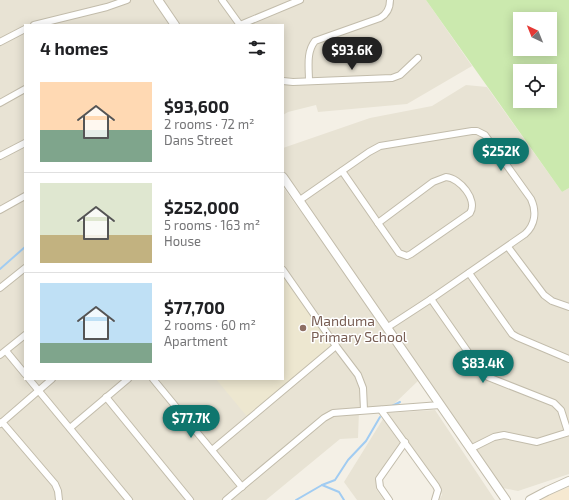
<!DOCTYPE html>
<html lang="en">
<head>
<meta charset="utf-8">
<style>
  body { margin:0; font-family:"Exo 2",sans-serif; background:#f6f6f6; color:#202124; height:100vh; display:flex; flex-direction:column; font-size:15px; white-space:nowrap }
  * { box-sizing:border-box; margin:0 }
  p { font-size:13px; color:#757577 }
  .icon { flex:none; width:22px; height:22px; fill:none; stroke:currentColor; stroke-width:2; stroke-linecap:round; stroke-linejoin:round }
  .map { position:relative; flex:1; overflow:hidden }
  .drawer { position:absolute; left:24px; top:24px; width:260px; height:356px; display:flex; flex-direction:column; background:#fff; border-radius:0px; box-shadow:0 2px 10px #0003 }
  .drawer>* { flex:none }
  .needle { width:26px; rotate:317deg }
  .tools { position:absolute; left:513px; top:12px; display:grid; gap:8px }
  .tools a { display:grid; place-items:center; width:44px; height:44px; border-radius:0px; background:#fff; box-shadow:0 2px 10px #0003; font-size:20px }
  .price { position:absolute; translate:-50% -34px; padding:0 9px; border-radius:14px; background:#0f766e; color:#fff; font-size:13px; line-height:26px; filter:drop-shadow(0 1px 2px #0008) }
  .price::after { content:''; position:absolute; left:50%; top:24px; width:12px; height:9px; margin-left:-6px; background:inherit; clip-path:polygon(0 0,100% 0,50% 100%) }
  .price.selected { background:#222; color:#fff }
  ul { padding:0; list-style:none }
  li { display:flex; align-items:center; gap:12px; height:100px; padding:0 16px }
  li+li { border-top:1px solid #e0e0e0 }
  li span { display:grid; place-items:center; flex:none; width:112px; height:80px; border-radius:0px; color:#555 }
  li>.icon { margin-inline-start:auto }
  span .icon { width:48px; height:48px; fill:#fffc; stroke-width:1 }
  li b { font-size:17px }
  h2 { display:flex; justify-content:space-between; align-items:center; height:48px; padding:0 16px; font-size:17px }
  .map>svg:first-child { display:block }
</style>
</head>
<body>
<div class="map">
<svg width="569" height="500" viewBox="0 0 569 500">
  <rect width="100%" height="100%" fill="#f4f0e6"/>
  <g fill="#e8e3d4">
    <polygon points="0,0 426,0 472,66 407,104 318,112 316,105 288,112 283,115 283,25 25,25 25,335 0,355"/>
    <polygon points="466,85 487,87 562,192 569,188 569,474 518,491 503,488 488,469 471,442 392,328 283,177 283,148 370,118 432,106"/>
    <polygon points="283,187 348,277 419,380 393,405 381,410 359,411 358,438 340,439 266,500 0,500 0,359 25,338 25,379 283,379"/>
    <polygon points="435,410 495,500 439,500 442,495 440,487 386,413"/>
    <polygon points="383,419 400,443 379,475 376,489 384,500 357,500 344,482"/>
  </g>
  <polygon fill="#f6e9d1" points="569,487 569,500 540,500 544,497"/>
  <polygon fill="#ede7d0" points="283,270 336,346 249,419 216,379 283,379"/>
  <path fill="#cbe9ae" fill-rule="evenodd" d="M426 0H569V188L562 192ZM520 19H550V49H520ZM520 71H550V101H520Z"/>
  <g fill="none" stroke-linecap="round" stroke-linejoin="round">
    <g stroke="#a1ccf2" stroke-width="2">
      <polyline points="0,269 25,247"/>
      <polyline points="392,406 400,402"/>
      <polyline points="322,485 339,492 344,500"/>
      <polyline points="296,500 322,485 335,480 348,460 366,441 380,417"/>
    </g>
    <g stroke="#c2bcab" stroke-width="8">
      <g id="minor">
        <polyline points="222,0 240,25"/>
        <polyline points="34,25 107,7 127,0"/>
        <polyline points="240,25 300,0"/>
        <polyline points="0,42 25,29"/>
        <polyline points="283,81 293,82 392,78 400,75 418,58"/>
        <path d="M309 81C309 68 306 52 315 41L380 18C387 14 390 8 390 0"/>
        <polyline points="0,103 25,89"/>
        <polyline points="0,156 25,143"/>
        <polyline points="342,171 378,223"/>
        <path d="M446 177C460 178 478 200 470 213L411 254 407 256 399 253 378 223 433 182Z"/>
        <path d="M300 200 369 152 380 146 472 131H477L485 135 531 199C537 212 535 225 525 234L431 299 388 327"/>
        <polyline points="0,210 25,196"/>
        <polyline points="508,247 544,295 552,301 569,307"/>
        <polyline points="283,270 336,346 358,375 363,388 364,410"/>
        <polyline points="469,273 512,334 517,337 569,359"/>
        <polyline points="0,288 25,268"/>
        <polyline points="431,299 482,372 488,377 554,403 561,410 568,432"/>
        <polyline points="6,351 25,374"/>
        <polyline points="0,355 25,335"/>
        <polyline points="29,379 129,500"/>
        <polyline points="153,379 242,487"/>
        <polyline points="106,397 190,500"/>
        <polyline points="381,410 436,486 438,490 435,500"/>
        <polyline points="2,422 55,484 58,491 59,500"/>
        <polyline points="0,424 52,379"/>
        <polyline points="70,428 128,379"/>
        <polyline points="470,449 494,437 504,435 537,442 569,432"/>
        <polyline points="212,450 336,346"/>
        <polyline points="226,500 324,418 333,413 440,405"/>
        <polyline points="389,500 380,487 379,479 405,442"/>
      </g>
    </g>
    <g stroke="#c2bcab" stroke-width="10">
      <g id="tertiary">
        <polyline points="158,0 175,25"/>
        <polyline points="283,177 506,500"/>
        <polyline points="530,500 547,491 569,481"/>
      </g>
    </g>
    <use href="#minor" stroke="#fff" stroke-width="6"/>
    <use href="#tertiary" stroke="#fff" stroke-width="8"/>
  </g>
  <circle fill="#8d6e63" stroke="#fff" stroke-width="1.5" cx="303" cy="328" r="4"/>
  <g text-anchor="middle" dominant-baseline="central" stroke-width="3" stroke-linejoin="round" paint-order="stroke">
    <g font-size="14" fill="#785e54" stroke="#fff" text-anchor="start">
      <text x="311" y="320">Manduma<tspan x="311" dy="16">Primary School</tspan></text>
    </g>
  </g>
</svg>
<div class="tools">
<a><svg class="needle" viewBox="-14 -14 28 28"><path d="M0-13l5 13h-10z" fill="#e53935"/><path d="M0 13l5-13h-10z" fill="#757577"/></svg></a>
<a><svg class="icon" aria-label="locate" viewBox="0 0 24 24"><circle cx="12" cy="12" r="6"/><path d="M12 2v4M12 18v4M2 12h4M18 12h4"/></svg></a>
</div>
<b class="price selected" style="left:352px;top:71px">$93.6K</b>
<b class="price" style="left:501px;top:172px">$252K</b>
<b class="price" style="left:483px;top:384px">$83.4K</b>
<b class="price" style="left:191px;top:439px">$77.7K</b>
<section class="drawer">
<h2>4 homes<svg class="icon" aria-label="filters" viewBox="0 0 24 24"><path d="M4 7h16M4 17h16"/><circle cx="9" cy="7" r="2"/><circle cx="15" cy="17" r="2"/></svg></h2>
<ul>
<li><span style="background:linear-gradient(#ffd9b3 60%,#7fa58c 0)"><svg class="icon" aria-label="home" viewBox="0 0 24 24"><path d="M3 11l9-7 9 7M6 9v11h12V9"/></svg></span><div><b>$93,600</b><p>2 rooms · 72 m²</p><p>Dans Street</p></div></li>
<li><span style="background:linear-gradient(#dfe7d0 65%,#c2b280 0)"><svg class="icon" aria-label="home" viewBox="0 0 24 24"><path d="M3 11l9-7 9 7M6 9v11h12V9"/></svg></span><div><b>$252,000</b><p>5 rooms · 163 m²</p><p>House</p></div></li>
<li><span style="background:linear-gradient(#bfe0f5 75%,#7fa58c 0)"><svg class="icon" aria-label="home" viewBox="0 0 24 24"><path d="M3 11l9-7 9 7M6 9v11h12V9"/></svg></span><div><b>$77,700</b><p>2 rooms · 60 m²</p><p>Apartment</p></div></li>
</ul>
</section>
</div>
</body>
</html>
